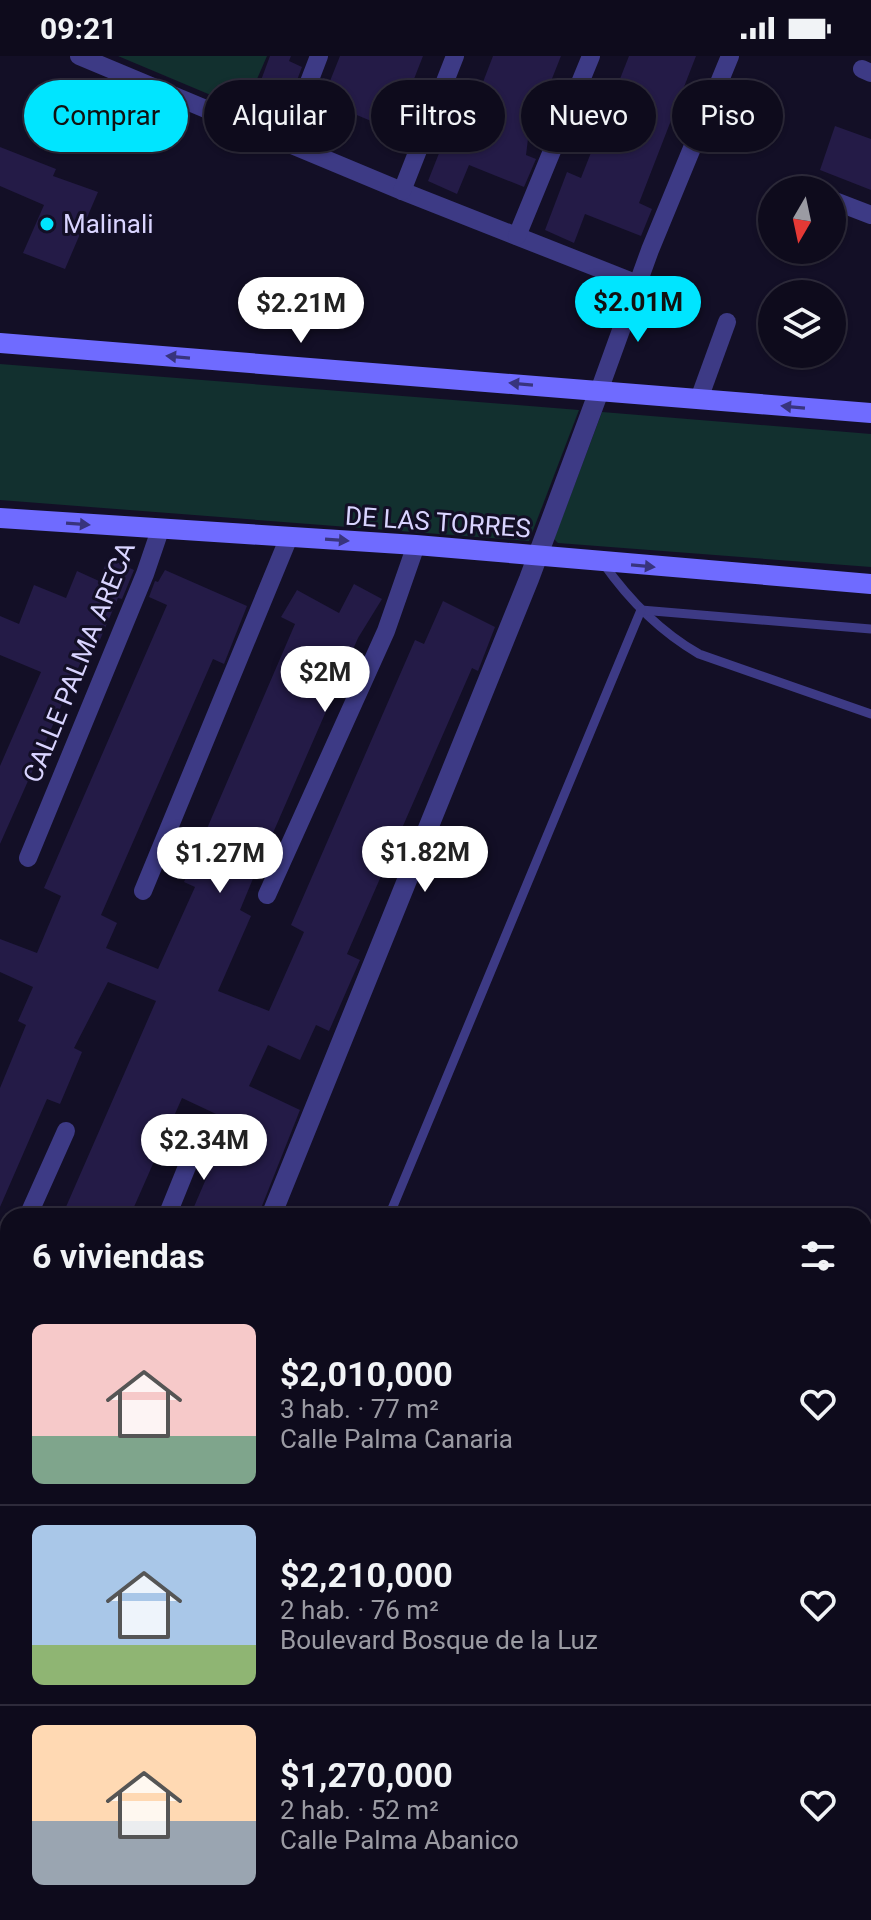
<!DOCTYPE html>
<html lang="es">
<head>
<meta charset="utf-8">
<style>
  body { margin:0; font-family:Roboto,sans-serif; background:#1c1929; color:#f1f3f6; height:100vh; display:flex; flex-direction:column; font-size:30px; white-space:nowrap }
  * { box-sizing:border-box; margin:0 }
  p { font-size:26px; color:#9b9ba3 }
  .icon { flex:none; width:44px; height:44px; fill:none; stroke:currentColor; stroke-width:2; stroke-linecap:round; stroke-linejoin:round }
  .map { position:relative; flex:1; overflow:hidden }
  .panel { position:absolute; left:0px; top:1152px; width:872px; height:712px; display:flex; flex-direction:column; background:#0e0b1c; border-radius:24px 24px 0 0; box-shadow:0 2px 6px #0004,0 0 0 2px #2e2b3b }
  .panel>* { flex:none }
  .hud { position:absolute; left:24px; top:24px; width:824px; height:72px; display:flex; gap:16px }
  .needle { width:52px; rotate:189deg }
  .controls { position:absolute; left:758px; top:120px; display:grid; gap:16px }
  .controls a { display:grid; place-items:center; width:88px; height:88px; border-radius:50%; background:#0e0b1c; box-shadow:0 2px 6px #0004,0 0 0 2px #2e2b3b; font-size:40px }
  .price { position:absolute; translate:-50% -68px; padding:0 18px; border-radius:28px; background:#fff; color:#222; font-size:26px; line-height:52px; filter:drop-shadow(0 2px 4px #0008) }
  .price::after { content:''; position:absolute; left:50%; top:48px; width:24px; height:18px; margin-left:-12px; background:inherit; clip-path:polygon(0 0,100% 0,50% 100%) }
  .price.active { background:#00e5ff; color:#111 }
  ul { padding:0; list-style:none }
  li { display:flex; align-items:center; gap:24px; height:200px; padding:0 32px }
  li+li { border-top:2px solid #2e2b3b }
  li span { display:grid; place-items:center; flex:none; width:224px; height:160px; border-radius:12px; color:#555 }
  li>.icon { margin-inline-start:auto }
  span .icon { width:96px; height:96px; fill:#fffc; stroke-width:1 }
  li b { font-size:34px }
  h2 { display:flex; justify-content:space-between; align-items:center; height:96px; padding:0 32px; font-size:34px }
  .tag { padding:0 28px; border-radius:36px; background:#0e0b1c; box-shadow:0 2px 6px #0004,0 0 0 2px #2e2b3b; font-size:28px; line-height:72px }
  .tag.active { background:#00e5ff; color:#111 }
  .status { display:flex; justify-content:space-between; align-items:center; height:56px; padding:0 40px; background:#0e0b1c; direction:ltr }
  .status svg { height:22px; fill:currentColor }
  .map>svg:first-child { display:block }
</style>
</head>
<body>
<div class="status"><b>09:21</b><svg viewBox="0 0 49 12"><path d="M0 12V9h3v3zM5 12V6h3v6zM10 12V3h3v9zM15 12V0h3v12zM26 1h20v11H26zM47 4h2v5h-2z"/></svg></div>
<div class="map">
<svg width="871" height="1864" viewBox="0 0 871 1864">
  <rect width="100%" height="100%" fill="#130f26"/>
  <g fill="#12302f">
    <polygon points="118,0 267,0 244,53"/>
    <polygon points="0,308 579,354 529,485 0,444"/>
    <polygon points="602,356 871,378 871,511 558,487 554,483"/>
    <polygon points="11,1856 444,1856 463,1864 7,1864"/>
  </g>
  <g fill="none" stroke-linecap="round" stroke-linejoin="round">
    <g stroke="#0c2248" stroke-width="7">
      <polyline points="0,1610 8,1613"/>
      <polyline points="574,1856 592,1864"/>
    </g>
  </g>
  <g fill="#241b47">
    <polygon points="270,0 291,0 289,5 302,11 291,40 260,27"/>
    <polygon points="340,0 423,0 405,46 419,52 407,80 352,57 340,86 311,74 320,52 313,49 323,22 330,25"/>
    <polygon points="493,0 561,0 528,83 526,99 536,103 524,131 469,109 457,138 428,125 451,67 465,73"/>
    <polygon points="629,0 696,0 639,147 652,153 641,180 585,158 574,187 545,174 567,116 581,122"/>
    <polygon points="835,70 871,83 871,134 820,114"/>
    <polygon points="0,91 56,113 53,120 98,136 65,213 23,197 44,149 0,130"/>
    <polygon points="108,502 134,514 122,543 118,542 99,586 91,583 0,788 0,710 41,616 0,599 0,560 19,568 34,529 66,542 77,515 99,525"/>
    <polygon points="165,514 247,550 224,608 213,603 101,859 117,867 106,892 158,913 195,831 184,826 295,568 281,561 297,534 339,557 354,528 382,543 358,582 252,825 240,854 251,860 218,935 269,955 304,876 291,869 415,584 424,588 443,545 495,571 478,615 472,612 347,898 360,904 329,975 316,969 300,1004 268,989 249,1030 300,1054 258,1160 190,1160 231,1065 182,1042 130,1160 62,1160 156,945 108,926 74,992 82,996 60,1048 47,1043 0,1151 0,1032 26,969 18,965 33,931 0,916 0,883 37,897 61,840 44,832 167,549 149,541 155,525 158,526"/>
  </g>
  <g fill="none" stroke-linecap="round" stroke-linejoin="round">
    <g stroke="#3d3a85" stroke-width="9">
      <path d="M603 507C629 544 659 575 699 598L871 658"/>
      <polyline points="641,554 871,573"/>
      <polyline points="389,1160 641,554"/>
      <polyline points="864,1476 871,1479"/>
    </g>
    <g stroke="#3d3a85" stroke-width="18">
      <polyline points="79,0 402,135 638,228"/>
      <polyline points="862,13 871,17"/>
      <polyline points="286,86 319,0"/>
      <polyline points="402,135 455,0"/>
      <polyline points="832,144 871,159"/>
      <polyline points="517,180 591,0"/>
      <polyline points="599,335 650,194 730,0"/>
      <polyline points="699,343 727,266"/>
      <polyline points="28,802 145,518 160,474"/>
      <polyline points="143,835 289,481"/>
      <polyline points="267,839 386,575 416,489"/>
      <polyline points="28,1160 66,1075"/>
      <polyline points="167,1160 201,1076"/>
      <polyline points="0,1224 8,1206"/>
      <polyline points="0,1446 8,1449"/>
    </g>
    <g stroke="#3d3a85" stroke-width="20">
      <polyline points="271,1160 529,523 599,335"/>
      <polyline points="0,1792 8,1773"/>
      <polyline points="471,1856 490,1864"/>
    </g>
    <g stroke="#6f6bff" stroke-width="20">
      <polyline points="0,287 871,357"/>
      <polyline points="0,462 416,489 871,528"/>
    </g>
  </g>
  <defs><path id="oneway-solid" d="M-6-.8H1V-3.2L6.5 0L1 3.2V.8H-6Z" transform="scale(2)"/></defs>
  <g fill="#38347d">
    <use href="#oneway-solid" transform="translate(178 301) rotate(-175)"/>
    <use href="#oneway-solid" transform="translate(521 328) rotate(-175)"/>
    <use href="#oneway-solid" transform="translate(793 351) rotate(-175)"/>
    <use href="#oneway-solid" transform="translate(78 468) rotate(4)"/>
    <use href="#oneway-solid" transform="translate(337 484) rotate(4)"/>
    <use href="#oneway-solid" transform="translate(643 510) rotate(5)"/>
  </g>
  <circle fill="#00e5ff" stroke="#130f26" stroke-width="3" cx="47" cy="168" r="8"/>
  <g text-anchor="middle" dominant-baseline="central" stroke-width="6" stroke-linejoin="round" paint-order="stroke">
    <g font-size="26" fill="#d9d4ff" stroke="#130f26" text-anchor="start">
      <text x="63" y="168">Malinali</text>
    </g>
    <g font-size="26" fill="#d9d4ff" stroke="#130f26">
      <text transform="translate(438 466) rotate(4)">DE LAS TORRES</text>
      <text transform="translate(79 606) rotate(-68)">CALLE PALMA ARECA</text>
    </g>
  </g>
</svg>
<div class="controls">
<a><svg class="needle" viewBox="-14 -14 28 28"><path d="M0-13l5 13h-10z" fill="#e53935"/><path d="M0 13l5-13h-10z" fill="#9b9ba3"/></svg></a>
<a><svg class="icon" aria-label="layers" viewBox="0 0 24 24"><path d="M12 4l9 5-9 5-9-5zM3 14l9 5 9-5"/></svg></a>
</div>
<b class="price active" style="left:638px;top:288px">$2.01M</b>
<b class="price" style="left:301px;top:289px">$2.21M</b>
<b class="price" style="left:325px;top:658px">$2M</b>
<b class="price" style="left:425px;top:838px">$1.82M</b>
<b class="price" style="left:220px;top:839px">$1.27M</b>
<b class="price" style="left:204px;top:1126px">$2.34M</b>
<div class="hud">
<a class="tag active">Comprar</a>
<a class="tag">Alquilar</a>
<a class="tag">Filtros</a>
<a class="tag">Nuevo</a>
<a class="tag">Piso</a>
</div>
<section class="panel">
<h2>6 viviendas<svg class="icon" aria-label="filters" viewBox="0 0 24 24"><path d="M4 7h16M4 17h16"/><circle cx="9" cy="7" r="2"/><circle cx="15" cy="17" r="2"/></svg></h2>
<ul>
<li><span style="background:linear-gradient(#f6c9c9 70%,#7fa58c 0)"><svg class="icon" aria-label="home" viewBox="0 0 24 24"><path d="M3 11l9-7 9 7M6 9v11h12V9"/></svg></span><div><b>$2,010,000</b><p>3 hab. · 77 m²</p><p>Calle Palma Canaria</p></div><svg class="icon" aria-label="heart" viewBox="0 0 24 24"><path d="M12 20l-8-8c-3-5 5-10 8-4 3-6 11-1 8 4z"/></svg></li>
<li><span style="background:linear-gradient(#a9c7e8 75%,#8fb573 0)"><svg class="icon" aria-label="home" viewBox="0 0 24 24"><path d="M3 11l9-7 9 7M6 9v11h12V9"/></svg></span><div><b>$2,210,000</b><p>2 hab. · 76 m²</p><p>Boulevard Bosque de la Luz</p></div><svg class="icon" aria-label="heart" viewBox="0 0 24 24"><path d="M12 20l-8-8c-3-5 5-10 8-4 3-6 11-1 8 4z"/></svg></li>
<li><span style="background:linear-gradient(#ffd9b3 60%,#9aa5b1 0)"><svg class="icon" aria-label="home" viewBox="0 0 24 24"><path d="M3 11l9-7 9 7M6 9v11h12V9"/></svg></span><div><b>$1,270,000</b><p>2 hab. · 52 m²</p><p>Calle Palma Abanico</p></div><svg class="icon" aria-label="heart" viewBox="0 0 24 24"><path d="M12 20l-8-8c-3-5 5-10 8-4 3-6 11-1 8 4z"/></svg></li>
</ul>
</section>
</div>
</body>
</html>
